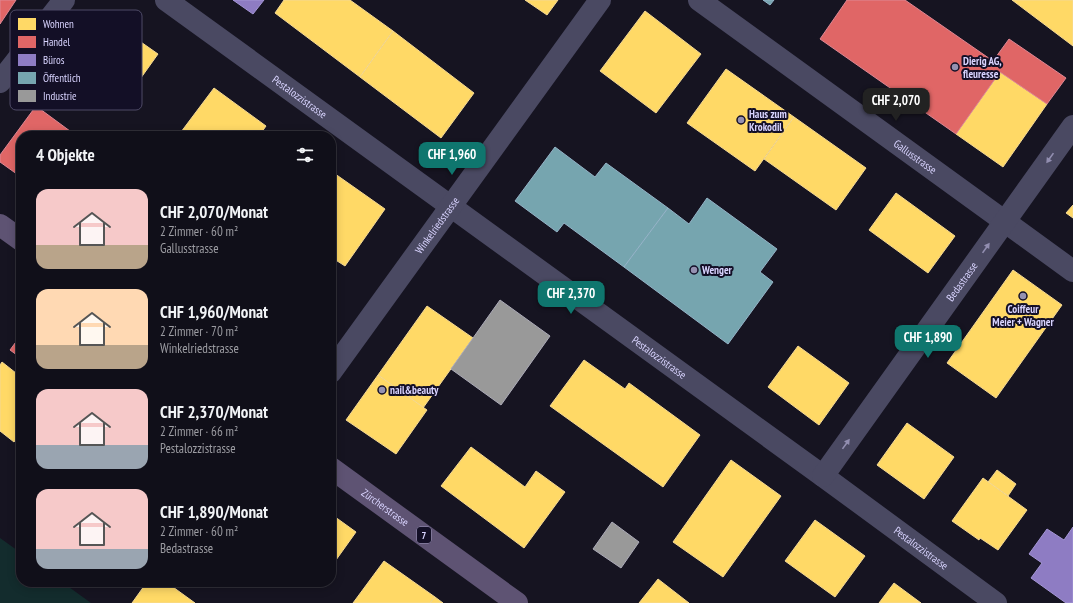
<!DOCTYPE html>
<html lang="de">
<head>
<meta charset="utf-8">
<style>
  body { margin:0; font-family:"PT Sans Narrow",sans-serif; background:#1e1d26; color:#f1f3f6; height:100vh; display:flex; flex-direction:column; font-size:15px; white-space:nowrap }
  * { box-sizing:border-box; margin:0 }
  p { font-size:13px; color:#9c9ca2 }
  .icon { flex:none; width:22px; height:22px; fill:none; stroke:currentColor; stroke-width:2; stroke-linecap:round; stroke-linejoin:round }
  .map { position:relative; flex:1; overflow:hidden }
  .side { position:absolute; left:16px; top:131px; width:320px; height:456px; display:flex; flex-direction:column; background:#100f19; border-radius:16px; box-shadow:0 2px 10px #0003,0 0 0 1px #302f38 }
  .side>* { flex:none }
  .price { position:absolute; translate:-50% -34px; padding:0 9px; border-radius:8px; background:#0f766e; color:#fff; font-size:13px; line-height:26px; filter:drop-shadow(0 1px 2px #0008) }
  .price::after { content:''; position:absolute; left:50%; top:24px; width:12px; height:9px; margin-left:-6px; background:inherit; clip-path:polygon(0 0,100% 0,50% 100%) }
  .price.active { background:#222; color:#fff }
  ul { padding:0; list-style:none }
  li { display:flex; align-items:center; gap:12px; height:100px; padding:0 20px }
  li span { display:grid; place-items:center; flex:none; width:112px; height:80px; border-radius:12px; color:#555 }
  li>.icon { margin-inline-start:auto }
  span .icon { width:48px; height:48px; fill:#fffc; stroke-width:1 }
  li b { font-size:17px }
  h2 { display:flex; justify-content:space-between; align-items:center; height:48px; padding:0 20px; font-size:17px }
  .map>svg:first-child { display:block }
</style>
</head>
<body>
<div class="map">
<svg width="1073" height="603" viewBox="0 0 1073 603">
  <rect width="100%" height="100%" fill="#161421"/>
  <polygon fill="#132c2d" points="0,538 21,553 21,582 62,582 91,603 0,603"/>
  <g fill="#ffd966" stroke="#f4d894">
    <polygon points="284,0 350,0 393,31 360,77 275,13"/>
    <polygon points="525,0 558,0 547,15"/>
    <polygon points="1012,0 1073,0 1073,46"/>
    <polygon points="645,11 701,54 656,113 600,71"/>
    <polygon points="98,12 158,54 128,96 68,54"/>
    <polygon points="393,31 474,93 441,138 360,77"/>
    <polygon points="726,69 794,117 755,171 687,123"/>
    <polygon points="1000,72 1047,104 1003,167 956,134"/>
    <polygon points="214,88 266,126 259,136 178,136"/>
    <polygon points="794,117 866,168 836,210 764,159"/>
    <polygon points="331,171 385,209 345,266 331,257"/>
    <polygon points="896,193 955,236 928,273 869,230"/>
    <polygon points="1073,205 1073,218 1066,213"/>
    <polygon points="1013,270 1062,305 996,398 947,363"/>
    <polygon points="427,306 473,338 423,408 378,375"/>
    <polygon points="798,346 849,383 819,425 768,387"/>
    <polygon points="584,360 625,389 629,383 700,435 663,487 550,406"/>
    <polygon points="2,362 21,377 21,433 14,442 0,431 0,365"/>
    <polygon points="378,375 427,410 396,454 346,420"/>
    <polygon points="907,423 954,457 924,499 877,465"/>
    <polygon points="471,447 525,487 536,471 565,492 524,548 441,486"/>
    <polygon points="731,460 781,496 723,577 673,542"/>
    <polygon points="997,470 1016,484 1008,496 988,482"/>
    <polygon points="983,478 1027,510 998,550 980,538 979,540 952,521"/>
    <polygon points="331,514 356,532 331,567"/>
    <polygon points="815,520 865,556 835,597 785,561"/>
    <polygon points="384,561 435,597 430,603 353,603"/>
    <polygon points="658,579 689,603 639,603"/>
    <polygon points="147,582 166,582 195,603 132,603"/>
    <polygon points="894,583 921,603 879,603"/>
    <polygon points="435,597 443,603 430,603"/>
  </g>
  <g fill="#e06666" stroke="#de8794">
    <polygon points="0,0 16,0 0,24"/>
    <polygon points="847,0 905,0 993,61 1009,39 1066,78 1047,104 1000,72 956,134 820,39"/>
    <polygon points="36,106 74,134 73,136 21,136 21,177 0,162 0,155"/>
    <polygon points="21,335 21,358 10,350"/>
  </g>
  <g fill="#8e7cc3" stroke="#a496d5">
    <polygon points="233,0 264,0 253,14"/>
    <polygon points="1073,527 1073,603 1066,603 1031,578 1042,563 1029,554 1047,529 1064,540"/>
  </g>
  <g fill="#76a5af" stroke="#94b3c7">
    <polygon points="763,0 774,0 770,5"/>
    <polygon points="555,147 595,177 606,163 668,208 624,267 564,223 557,232 515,201"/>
    <polygon points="707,198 777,249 760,272 773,282 728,344 624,267 668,208 689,224"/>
  </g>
  <g fill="#999" stroke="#acabb8">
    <polygon points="500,300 550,336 501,405 451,369"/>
    <polygon points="612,522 639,542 621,568 593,549"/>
  </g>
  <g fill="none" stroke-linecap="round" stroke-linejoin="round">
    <g stroke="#4a4962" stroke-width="22">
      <path id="s1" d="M166 0 823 476 996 603"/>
      <path id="s2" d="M699 0 1073 271"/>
      <polyline points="0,82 64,0"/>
      <path id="s3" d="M331 372 600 0"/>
      <path id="s4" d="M823 476 1073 126"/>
    </g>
    <g stroke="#5e5373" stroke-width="22">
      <polyline points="0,225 21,240"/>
      <path id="s5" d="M331 468 517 603"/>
    </g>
  </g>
  <defs><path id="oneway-solid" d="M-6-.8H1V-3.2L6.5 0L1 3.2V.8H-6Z"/></defs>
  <g fill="#928eb0">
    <use href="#oneway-solid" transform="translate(1050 158) rotate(125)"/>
    <use href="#oneway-solid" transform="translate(986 248) rotate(-55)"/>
    <use href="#oneway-solid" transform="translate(846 444) rotate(-54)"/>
  </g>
  <g fill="#9591b1" stroke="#130f26" stroke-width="1.5">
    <circle cx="955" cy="67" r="4"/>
    <circle cx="741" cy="120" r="4"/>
    <circle cx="694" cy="270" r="4"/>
    <circle cx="1023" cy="296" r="4"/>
    <circle cx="382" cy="390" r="4"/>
  </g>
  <g text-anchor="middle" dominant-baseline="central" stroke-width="4" stroke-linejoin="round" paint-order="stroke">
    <rect fill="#130f26" stroke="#9e99be" stroke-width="1" x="417" y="527" width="14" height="16" rx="3"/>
    <g font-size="10" font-weight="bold" fill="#d9d4ff">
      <text x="424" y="535">7</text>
    </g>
    <g font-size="11" font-weight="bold" fill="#d9d4ff" stroke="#130f26" text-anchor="start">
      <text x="963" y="61">Dierig AG,<tspan x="963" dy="13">fleuresse</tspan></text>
      <text x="749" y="114">Haus zum<tspan x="749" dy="13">Krokodil</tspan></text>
      <text x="702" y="270">Wenger</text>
      <text x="1023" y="309" text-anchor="middle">Coiffeur<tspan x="1023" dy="13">Meier + Wagner</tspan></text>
      <text x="390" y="390">nail&amp;beauty</text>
    </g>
    <g font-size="11" fill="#d9d4ff" stroke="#130f26">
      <text stroke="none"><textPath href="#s1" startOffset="165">Pestalozzistrasse</textPath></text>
      <text stroke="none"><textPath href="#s2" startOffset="267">Gallusstrasse</textPath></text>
      <text stroke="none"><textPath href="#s3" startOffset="181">Winkelriedstrasse</textPath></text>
      <text stroke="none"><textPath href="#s4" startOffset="239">Bedastrasse</textPath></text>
      <text stroke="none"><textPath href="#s1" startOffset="609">Pestalozzistrasse</textPath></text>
      <text stroke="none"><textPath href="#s5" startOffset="67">Zürcherstrasse</textPath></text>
      <text stroke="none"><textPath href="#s1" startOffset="933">Pestalozzistrasse</textPath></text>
    </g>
  </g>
  <rect x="10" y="10" width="132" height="100" rx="6" fill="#130f26" stroke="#4e4a67" stroke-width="1"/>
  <rect x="18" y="18" width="18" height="12" fill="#ffd966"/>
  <rect x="18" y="36" width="18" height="12" fill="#e06666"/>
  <rect x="18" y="54" width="18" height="12" fill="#8e7cc3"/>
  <rect x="18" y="72" width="18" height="12" fill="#76a5af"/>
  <rect x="18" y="90" width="18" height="12" fill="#999"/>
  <g font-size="11" fill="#d9d4ff">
    <text x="43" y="28">Wohnen</text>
    <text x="43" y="46">Handel</text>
    <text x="43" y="64">Büros</text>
    <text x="43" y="82">Öffentlich</text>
    <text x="43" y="100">Industrie</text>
  </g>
</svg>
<b class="price active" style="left:896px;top:122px">CHF 2,070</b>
<b class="price" style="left:452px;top:176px">CHF 1,960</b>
<b class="price" style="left:571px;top:315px">CHF 2,370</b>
<b class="price" style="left:928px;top:359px">CHF 1,890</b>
<section class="side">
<h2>4 Objekte<svg class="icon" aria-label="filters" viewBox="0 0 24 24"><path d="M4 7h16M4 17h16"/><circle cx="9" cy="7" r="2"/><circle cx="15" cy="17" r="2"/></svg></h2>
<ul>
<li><span style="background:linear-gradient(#f6c9c9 70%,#b9a48a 0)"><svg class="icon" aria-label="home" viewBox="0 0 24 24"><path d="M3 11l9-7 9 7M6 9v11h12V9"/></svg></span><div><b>CHF 2,070/Monat</b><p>2 Zimmer · 60 m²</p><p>Gallusstrasse</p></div></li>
<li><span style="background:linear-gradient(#ffd9b3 70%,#b9a48a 0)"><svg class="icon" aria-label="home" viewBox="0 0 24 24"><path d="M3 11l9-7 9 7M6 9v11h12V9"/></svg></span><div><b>CHF 1,960/Monat</b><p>2 Zimmer · 70 m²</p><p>Winkelriedstrasse</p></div></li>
<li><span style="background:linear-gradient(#f6c9c9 70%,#9aa5b1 0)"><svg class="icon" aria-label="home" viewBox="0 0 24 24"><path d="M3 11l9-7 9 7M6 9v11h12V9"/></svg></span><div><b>CHF 2,370/Monat</b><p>2 Zimmer · 66 m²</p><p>Pestalozzistrasse</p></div></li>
<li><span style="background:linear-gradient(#f6c9c9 75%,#9aa5b1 0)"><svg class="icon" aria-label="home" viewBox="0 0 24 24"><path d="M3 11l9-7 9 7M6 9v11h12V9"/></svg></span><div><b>CHF 1,890/Monat</b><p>2 Zimmer · 60 m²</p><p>Bedastrasse</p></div></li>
</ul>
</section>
</div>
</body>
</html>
